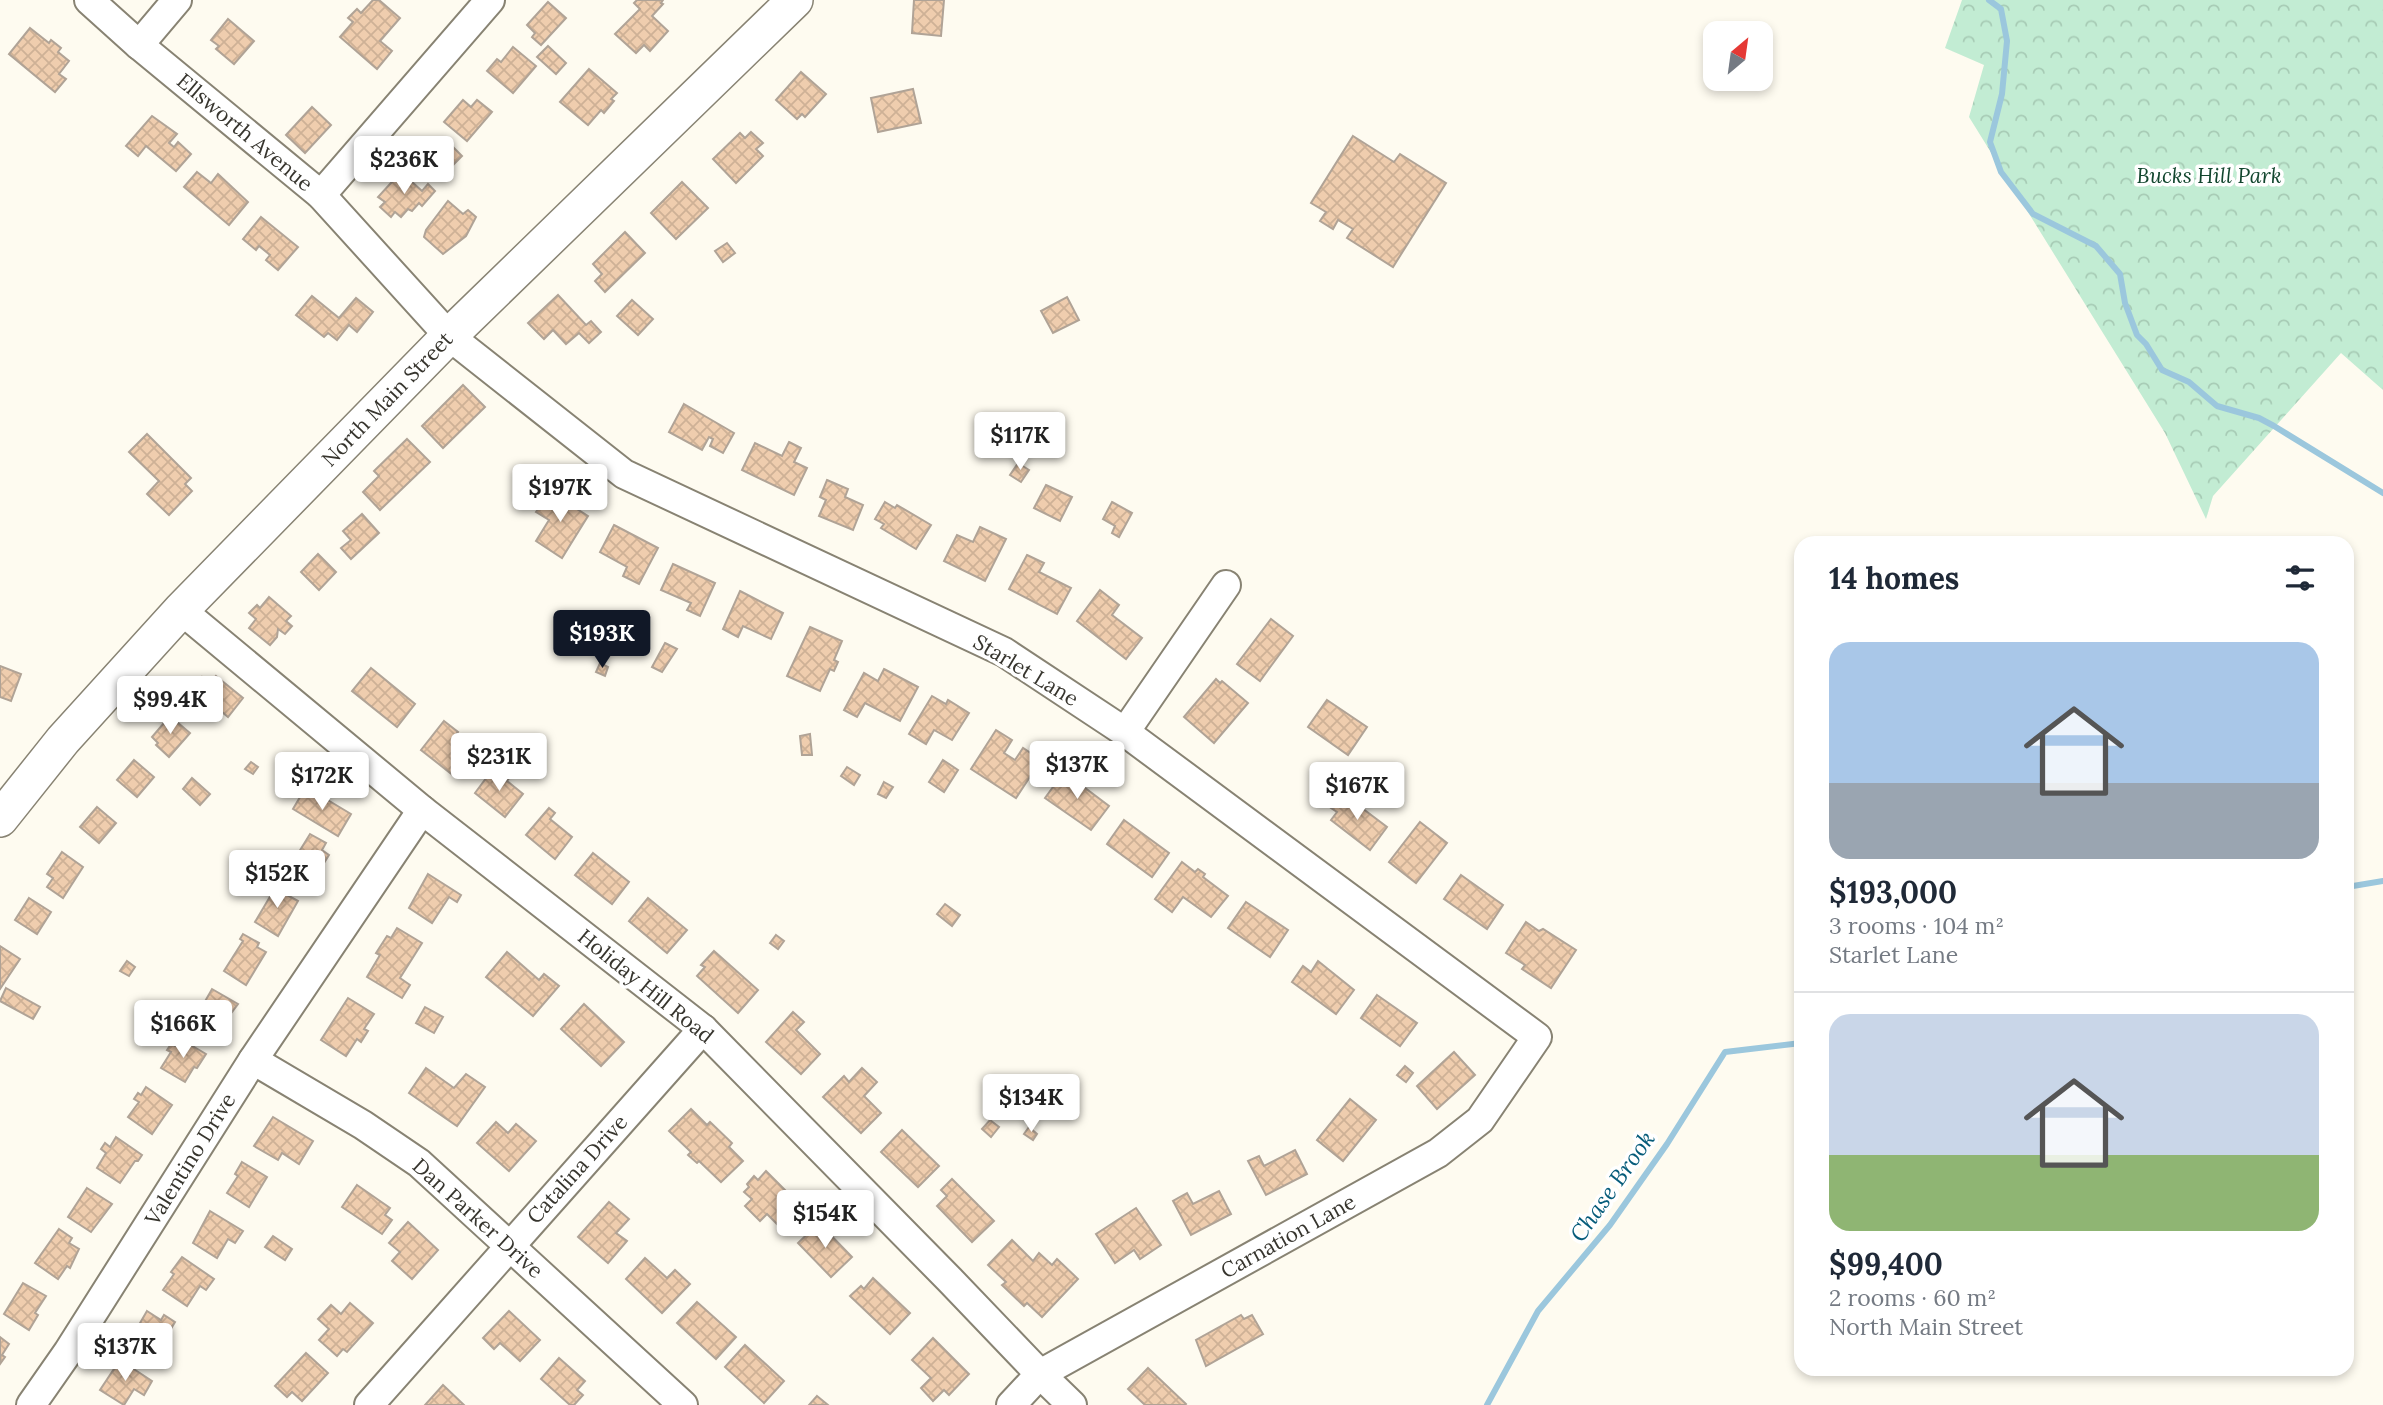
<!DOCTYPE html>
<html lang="en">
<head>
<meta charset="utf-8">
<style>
  body { margin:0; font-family:Lora,serif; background:#f6f6f7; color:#1f2937; height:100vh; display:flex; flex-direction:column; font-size:26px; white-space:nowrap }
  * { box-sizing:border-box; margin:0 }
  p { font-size:23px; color:#747a83 }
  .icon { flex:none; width:38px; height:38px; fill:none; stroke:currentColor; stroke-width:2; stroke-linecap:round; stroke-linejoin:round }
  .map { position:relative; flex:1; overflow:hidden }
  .panel { position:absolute; left:1794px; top:536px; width:560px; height:840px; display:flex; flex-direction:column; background:#fff; border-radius:21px; box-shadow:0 4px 10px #0003 }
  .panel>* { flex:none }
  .needle { width:46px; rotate:29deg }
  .buttons { position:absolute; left:1703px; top:21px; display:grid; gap:14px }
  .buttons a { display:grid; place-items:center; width:70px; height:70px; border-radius:14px; background:#fff; box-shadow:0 4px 10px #0003; font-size:35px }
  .price { position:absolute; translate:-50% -60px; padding:0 16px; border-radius:7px; background:#fff; color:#222; font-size:23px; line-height:46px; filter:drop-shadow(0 2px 4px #0008) }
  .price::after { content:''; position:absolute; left:50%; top:42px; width:21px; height:16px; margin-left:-10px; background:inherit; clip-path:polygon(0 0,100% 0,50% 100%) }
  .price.active { background:#111827; color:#fff }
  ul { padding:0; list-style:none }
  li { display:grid; align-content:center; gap:14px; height:371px; padding:0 35px }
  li+li { border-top:2px solid #e0e1e3 }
  li span { display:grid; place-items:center; height:217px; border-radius:21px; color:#555 }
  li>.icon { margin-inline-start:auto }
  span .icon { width:126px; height:126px; fill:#fffc; stroke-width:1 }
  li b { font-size:30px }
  h2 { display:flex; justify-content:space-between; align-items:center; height:84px; padding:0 35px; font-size:30px }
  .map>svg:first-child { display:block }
</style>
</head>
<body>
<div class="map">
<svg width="2383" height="1405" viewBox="0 0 2383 1405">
  <defs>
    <pattern id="park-crowns" width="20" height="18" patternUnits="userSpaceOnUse" patternTransform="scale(1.75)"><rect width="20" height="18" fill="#c2ecd3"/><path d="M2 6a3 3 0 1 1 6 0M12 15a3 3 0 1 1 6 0" fill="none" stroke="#a7cbb5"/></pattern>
    <pattern id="building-cross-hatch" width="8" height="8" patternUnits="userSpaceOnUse" patternTransform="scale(1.75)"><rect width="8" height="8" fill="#efcdae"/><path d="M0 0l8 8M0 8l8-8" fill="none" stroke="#ceb196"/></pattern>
  </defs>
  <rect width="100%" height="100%" fill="#fefbf0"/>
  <polygon fill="url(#park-crowns)" points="1962,0 2383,0 2383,390 2341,353 2213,496 2206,519 2165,433 1969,117 1984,65 1945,48"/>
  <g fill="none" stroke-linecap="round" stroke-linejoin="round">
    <g stroke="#9bc7dd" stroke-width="6">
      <polyline points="1989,0 2001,9 2007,41 2002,94 1990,142 2001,172 2033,214 2096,246 2120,274 2125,303 2137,335 2146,344 2162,370 2189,382 2217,406 2259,418 2274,426 2383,493"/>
      <polyline points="2347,887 2383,881"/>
      <polyline points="1487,1405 1538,1311 1610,1225 1667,1144 1725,1052 1801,1043"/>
    </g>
  </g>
  <g fill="url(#building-cross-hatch)" stroke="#b0a396" stroke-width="2">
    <polygon points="373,0 379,0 400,18 380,41 392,51 377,69 340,37 353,22 348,18 357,9 361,13"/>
    <polygon points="637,0 663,0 661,3 663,4 652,16 668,31 650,51 644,45 636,53 615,34 640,9 634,3"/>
    <polygon points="914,0 944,0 941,36 912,33"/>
    <polygon points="548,2 566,18 541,45 532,37 535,33 527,25"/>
    <polygon points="228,19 254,41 234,64 216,49 219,46 211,40"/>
    <polygon points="30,28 49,43 51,40 61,48 58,52 69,61 59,74 66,79 55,92 9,54"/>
    <polygon points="548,46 566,63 556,74 537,57"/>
    <polygon points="513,47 536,66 513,93 487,71 497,59 501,62"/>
    <polygon points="589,69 617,93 611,99 614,101 604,113 601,110 588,125 560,102"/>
    <polygon points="801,72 826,94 805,117 802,114 797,119 776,100"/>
    <polygon points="913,89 921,123 878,132 871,98"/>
    <polygon points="463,100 471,107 477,100 492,112 467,141 444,122"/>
    <polygon points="312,107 331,125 305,153 286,135"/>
    <polygon points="152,116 177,134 169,143 174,147 178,142 191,154 176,171 146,146 138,156 126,146"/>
    <polygon points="751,132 763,143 756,149 763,156 736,183 713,159 740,133 745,138"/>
    <polygon points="1353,136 1394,162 1400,154 1446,183 1393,267 1347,238 1353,229 1338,220 1333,229 1320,221 1326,212 1311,203"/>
    <polygon points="446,140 462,156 453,165 437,150"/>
    <polygon points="197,172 211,183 218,174 248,202 229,225 184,187"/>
    <polygon points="401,172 422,191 428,184 435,191 422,206 419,203 412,211 408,209 401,217 395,212 391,217 380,207 385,202 378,197"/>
    <polygon points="682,182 708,208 676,239 651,213"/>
    <polygon points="448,201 463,214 468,210 476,217 466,236 443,254 424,237 426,230"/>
    <polygon points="261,217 298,247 278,270 266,260 270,255 259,246 256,250 243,239"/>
    <polygon points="625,232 645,253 605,292 595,281 602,274 593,264"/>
    <polygon points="727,243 735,253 723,262 715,251"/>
    <polygon points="558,295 586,325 591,321 601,332 589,343 579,333 566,344 553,330 544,339 528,323"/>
    <polygon points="312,296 339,318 356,298 373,312 357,332 349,325 337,340 328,333 324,337 296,315"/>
    <polygon points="1067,297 1079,320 1053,333 1041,311"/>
    <polygon points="632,300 653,319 638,335 617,316"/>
    <polygon points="463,385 485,407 443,448 422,426"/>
    <polygon points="684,404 734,433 723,453 710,446 713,439 709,437 702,450 669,432"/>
    <polygon points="147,434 191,478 185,484 192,491 169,515 147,494 159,481 129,452"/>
    <polygon points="407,439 430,462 380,510 363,492 379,476 374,471"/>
    <polygon points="789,442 801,448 794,462 807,468 794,495 742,470 755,443 782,456"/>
    <polygon points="1018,463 1029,470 1021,482 1010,475"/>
    <polygon points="827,480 848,489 845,497 863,505 853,530 819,516 826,500 820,497"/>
    <polygon points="1046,485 1072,497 1060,521 1034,508"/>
    <polygon points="550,492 588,516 562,558 536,541 549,520 536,512"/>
    <polygon points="885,502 895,508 897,505 931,525 916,549 881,528 884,524 875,519"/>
    <polygon points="1112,502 1132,513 1119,537 1112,533 1115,526 1103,519"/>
    <polygon points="362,514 379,533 351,559 341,548 351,540 343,531"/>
    <polygon points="614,525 658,548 639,584 623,576 627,567 600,552"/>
    <polygon points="980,527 1006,539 985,581 944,561 957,535 973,542"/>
    <polygon points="318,554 336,572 319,590 301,572"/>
    <polygon points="1027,555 1044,563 1039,572 1071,588 1057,614 1009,589"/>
    <polygon points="673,564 715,583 700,616 687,610 691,603 661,590"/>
    <polygon points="1100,590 1119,605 1112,615 1142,638 1126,659 1077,621"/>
    <polygon points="740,591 783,613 771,639 743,626 738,637 723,629"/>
    <polygon points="269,597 291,616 286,621 292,626 285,634 278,629 277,637 270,645 249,628 256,619 249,613 257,605 260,608"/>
    <polygon points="1271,619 1293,636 1260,681 1237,664"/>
    <polygon points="810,627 842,641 834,660 838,662 834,671 830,669 820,691 787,676"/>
    <polygon points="665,643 677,649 662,672 652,667"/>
    <polygon points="600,663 608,667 605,676 596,672"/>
    <polygon points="0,666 21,674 11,701 0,697"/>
    <polygon points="371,668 415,704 397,727 352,691"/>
    <polygon points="884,669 918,687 900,721 865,703 857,717 844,710 864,673 878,681"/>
    <polygon points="216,676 243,698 228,717 215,706 207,715 186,697 202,677 210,683"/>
    <polygon points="1216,679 1220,683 1222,681 1248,703 1214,743 1184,717"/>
    <polygon points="932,696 946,704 948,700 969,713 952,740 934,730 926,744 909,734"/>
    <polygon points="1327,700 1367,727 1348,755 1308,727"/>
    <polygon points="170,716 190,733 169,757 156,745 158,743 152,737"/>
    <polygon points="444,721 458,732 453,738 472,753 454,776 421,750"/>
    <polygon points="996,730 1012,740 1004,753 1015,760 1023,748 1041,760 1016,798 971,769"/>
    <polygon points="810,734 812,755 802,755 800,736"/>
    <polygon points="134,760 154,777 137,797 117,780"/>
    <polygon points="943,760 958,770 944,792 929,782"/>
    <polygon points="251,762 258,767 253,774 245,769"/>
    <polygon points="847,767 860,775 854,785 841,776"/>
    <polygon points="493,769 502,776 504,772 510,777 507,781 523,794 505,817 475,793"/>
    <polygon points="1064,772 1109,806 1091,830 1045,798"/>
    <polygon points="192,778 210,794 200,805 183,789"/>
    <polygon points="884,782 893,787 886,798 878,794"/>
    <polygon points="306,787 351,814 338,836 293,809"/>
    <polygon points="1342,793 1387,827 1370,850 1331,820 1337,812 1331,808"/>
    <polygon points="97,807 116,823 99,843 80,827"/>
    <polygon points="549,808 555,813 550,819 572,837 555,859 526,835"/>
    <polygon points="1124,820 1169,853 1152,877 1107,844"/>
    <polygon points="1420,822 1447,843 1416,883 1389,862"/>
    <polygon points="310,834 326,843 322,850 329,855 309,887 286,873"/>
    <polygon points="62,852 83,867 63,898 47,887 53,878 47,874"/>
    <polygon points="593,853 629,882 612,904 575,875"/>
    <polygon points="1182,862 1195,872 1198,869 1205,874 1203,877 1228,896 1211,917 1183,897 1172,912 1155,899"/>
    <polygon points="428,874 461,895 457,902 449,897 432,923 409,908"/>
    <polygon points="1461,875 1503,905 1487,929 1444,899"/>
    <polygon points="278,883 290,890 287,895 298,901 278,936 255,922"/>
    <polygon points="29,898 51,912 37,934 15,920"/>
    <polygon points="648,898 687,930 667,953 629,921"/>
    <polygon points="1246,902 1288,930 1270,957 1228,928"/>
    <polygon points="945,904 960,915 952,926 937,914"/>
    <polygon points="1526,922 1539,931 1543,929 1576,950 1551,988 1522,969 1525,965 1506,953"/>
    <polygon points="397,928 422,943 400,978 410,985 402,998 367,977 380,955 376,953 387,936 391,938"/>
    <polygon points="243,934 259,943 257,947 266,952 246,985 224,971 243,941 240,939"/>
    <polygon points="776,935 784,941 778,949 770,943"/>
    <polygon points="0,946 20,959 0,989"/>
    <polygon points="714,951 758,990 738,1013 697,976 705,967 701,965"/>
    <polygon points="507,952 539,980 544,974 559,986 533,1016 486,977"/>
    <polygon points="127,961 135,967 129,976 120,971"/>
    <polygon points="1318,961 1354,990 1336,1014 1292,982 1303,966 1311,972"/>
    <polygon points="6,988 40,1007 33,1019 0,1001"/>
    <polygon points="212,989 238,1004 217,1032 195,1019"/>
    <polygon points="1377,995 1417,1023 1400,1046 1361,1018"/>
    <polygon points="348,998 374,1014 364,1029 368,1031 361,1042 357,1039 346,1056 321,1040"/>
    <polygon points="584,1004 624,1042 601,1066 561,1029"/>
    <polygon points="425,1007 443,1017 434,1033 416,1023"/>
    <polygon points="793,1012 804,1022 796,1030 820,1054 801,1074 766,1042"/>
    <polygon points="179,1038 206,1054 197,1068 194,1067 185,1082 161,1068 171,1052 167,1050 171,1044 175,1046"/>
    <polygon points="1454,1052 1475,1075 1437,1109 1417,1086"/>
    <polygon points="1405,1066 1413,1073 1406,1082 1397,1075"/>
    <polygon points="426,1068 454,1088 466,1074 485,1087 457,1126 409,1093"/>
    <polygon points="862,1068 877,1082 864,1096 881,1113 861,1133 823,1097 844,1076 849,1082"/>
    <polygon points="146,1087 172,1105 152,1134 128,1117 139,1102 134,1099 138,1093 141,1095"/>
    <polygon points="1350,1099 1376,1120 1343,1161 1317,1140"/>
    <polygon points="691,1109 707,1125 710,1122 732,1143 729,1147 743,1161 721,1182 699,1161 697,1163 688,1155 691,1152 669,1131"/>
    <polygon points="273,1117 313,1141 299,1164 282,1153 278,1160 254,1146"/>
    <polygon points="990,1120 999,1127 991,1137 982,1129"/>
    <polygon points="496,1122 508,1133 516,1124 536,1141 509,1171 477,1143"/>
    <polygon points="1029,1127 1037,1134 1033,1140 1024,1134"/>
    <polygon points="902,1130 939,1166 918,1187 881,1152"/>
    <polygon points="116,1137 142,1155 138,1161 135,1161 120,1183 97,1168 106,1153 101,1149 105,1143 110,1147"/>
    <polygon points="1295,1150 1307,1174 1266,1195 1248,1161 1259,1156 1264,1166"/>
    <polygon points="242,1162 267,1177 249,1207 227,1193 238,1176 235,1174"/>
    <polygon points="766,1171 802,1207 781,1228 767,1214 760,1221 745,1206 752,1199 744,1192 749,1187 747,1184 754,1176 758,1180"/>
    <polygon points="952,1179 994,1221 972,1242 937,1206 947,1196 941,1190"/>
    <polygon points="357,1185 390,1208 385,1215 392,1220 382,1234 342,1207"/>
    <polygon points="87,1188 112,1204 91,1232 68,1217"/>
    <polygon points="1219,1191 1231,1214 1191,1235 1173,1201 1187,1193 1193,1204"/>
    <polygon points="609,1202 629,1219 616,1233 627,1241 608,1263 578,1237"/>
    <polygon points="1136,1208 1161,1245 1140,1259 1134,1250 1115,1263 1096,1234"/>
    <polygon points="210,1211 243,1231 235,1243 228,1239 217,1258 193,1243"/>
    <polygon points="408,1222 438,1250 412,1279 392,1261 400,1252 389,1243"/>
    <polygon points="819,1223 852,1257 831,1277 798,1243"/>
    <polygon points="59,1229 72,1238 69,1243 79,1249 70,1268 67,1266 58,1279 35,1263"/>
    <polygon points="273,1236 292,1249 285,1260 265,1247"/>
    <polygon points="1012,1240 1033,1261 1039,1253 1052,1265 1057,1259 1078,1279 1042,1317 1027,1303 1024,1306 1002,1285 1006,1282 988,1265"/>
    <polygon points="182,1257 214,1279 206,1290 200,1286 187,1306 163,1290 174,1274 171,1272"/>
    <polygon points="645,1258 667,1278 675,1270 690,1284 662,1313 626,1279"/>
    <polygon points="873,1278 910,1313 890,1334 850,1296 861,1286 864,1289"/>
    <polygon points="23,1283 46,1296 35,1313 38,1315 29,1330 4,1314"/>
    <polygon points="697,1302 736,1337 716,1359 677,1323"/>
    <polygon points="350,1303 373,1323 347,1352 343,1349 337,1356 319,1340 329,1329 318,1319 331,1305 341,1314"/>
    <polygon points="147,1311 161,1320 164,1315 175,1322 155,1355 134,1341 144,1325 140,1323"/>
    <polygon points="509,1311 540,1340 520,1361 500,1343 494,1349 483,1338"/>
    <polygon points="1241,1315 1244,1319 1252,1315 1263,1334 1206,1366 1196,1340"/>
    <polygon points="0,1337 9,1344 2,1355 5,1357 0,1364"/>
    <polygon points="933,1338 969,1374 949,1395 944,1390 933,1401 921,1388 931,1378 912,1360"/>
    <polygon points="745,1345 784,1381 764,1403 725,1367"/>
    <polygon points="306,1353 328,1373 302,1401 292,1392 287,1397 275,1386"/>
    <polygon points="559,1358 585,1381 577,1390 583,1395 574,1405 570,1405 541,1379"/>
    <polygon points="120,1360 152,1381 144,1395 134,1389 124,1405 100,1390"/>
    <polygon points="1148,1368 1186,1404 1185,1405 1145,1405 1128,1389"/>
    <polygon points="443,1385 464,1405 425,1405"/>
    <polygon points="817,1396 828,1405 809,1405"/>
  </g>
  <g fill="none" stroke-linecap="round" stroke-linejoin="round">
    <g stroke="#888373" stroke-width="32">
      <g id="minor">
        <polyline points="89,0 139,45 321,195 449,336 624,474 1004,652 1125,732 1537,1037 1480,1120 1438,1153 1040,1374 1011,1405"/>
        <polyline points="139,45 177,0"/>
        <polyline points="321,195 490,0"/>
        <polyline points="181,610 422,810 703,1029 950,1280 1040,1374 1072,1405"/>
        <polyline points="1125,732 1226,585"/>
        <polyline points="253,1060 363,1125 419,1163 683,1405"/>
        <polyline points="31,1405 68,1352 253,1060 422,810"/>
        <polyline points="369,1405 703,1029"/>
      </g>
    </g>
    <g stroke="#888373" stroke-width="38">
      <polyline id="major" points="0,819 63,740 181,610 449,336 795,0"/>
    </g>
    <use href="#minor" stroke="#fff" stroke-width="28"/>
    <use href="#major" stroke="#fff" stroke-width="35"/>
  </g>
  <g text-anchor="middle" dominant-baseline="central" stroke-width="7" stroke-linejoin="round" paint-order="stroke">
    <g font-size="21" fill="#37352e" stroke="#fff">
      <text transform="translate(245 132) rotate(40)">Ellsworth Avenue</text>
      <text transform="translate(387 399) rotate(-46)">North Main Street</text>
      <text transform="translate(1026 670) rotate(31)">Starlet Lane</text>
      <text transform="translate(646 986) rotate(39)">Holiday Hill Road</text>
      <text transform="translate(190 1159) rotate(-58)">Valentino Drive</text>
      <text transform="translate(577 1169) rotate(-48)">Catalina Drive</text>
      <text transform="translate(478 1218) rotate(42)">Dan Parker Drive</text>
      <text transform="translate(1288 1236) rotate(-29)">Carnation Lane</text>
    </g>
    <g font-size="21" font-style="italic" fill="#12462e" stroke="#fff">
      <text x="2209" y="175">Bucks Hill Park</text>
    </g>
    <g font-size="23" font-style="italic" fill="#065c7a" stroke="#fff">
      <text transform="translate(1612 1186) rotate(-55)">Chase Brook</text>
    </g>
  </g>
</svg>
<div class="buttons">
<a><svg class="needle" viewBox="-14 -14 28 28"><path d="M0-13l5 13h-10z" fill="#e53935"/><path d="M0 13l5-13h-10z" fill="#747a83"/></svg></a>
</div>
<b class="price" style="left:404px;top:196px">$236K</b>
<b class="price" style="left:1020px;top:472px">$117K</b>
<b class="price" style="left:560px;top:524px">$197K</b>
<b class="price active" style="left:602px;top:670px">$193K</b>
<b class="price" style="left:170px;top:736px">$99.4K</b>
<b class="price" style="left:499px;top:793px">$231K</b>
<b class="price" style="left:1077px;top:801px">$137K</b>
<b class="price" style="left:322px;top:812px">$172K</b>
<b class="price" style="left:1357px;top:822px">$167K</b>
<b class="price" style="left:277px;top:910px">$152K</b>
<b class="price" style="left:183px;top:1060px">$166K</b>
<b class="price" style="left:1031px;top:1134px">$134K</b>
<b class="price" style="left:825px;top:1250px">$154K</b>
<b class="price" style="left:125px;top:1383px">$137K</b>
<section class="panel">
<h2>14 homes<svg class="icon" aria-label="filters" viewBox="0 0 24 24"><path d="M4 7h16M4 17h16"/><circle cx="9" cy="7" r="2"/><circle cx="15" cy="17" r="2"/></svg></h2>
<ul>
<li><span style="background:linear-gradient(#a9c7e8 65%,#9aa5b1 0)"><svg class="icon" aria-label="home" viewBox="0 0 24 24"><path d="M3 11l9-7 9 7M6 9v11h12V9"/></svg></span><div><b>$193,000</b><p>3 rooms · 104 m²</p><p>Starlet Lane</p></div></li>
<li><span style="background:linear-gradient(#c9d6e8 65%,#8fb573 0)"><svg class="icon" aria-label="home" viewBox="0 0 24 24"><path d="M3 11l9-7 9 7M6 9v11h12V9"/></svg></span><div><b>$99,400</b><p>2 rooms · 60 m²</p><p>North Main Street</p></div></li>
</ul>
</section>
</div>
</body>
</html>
